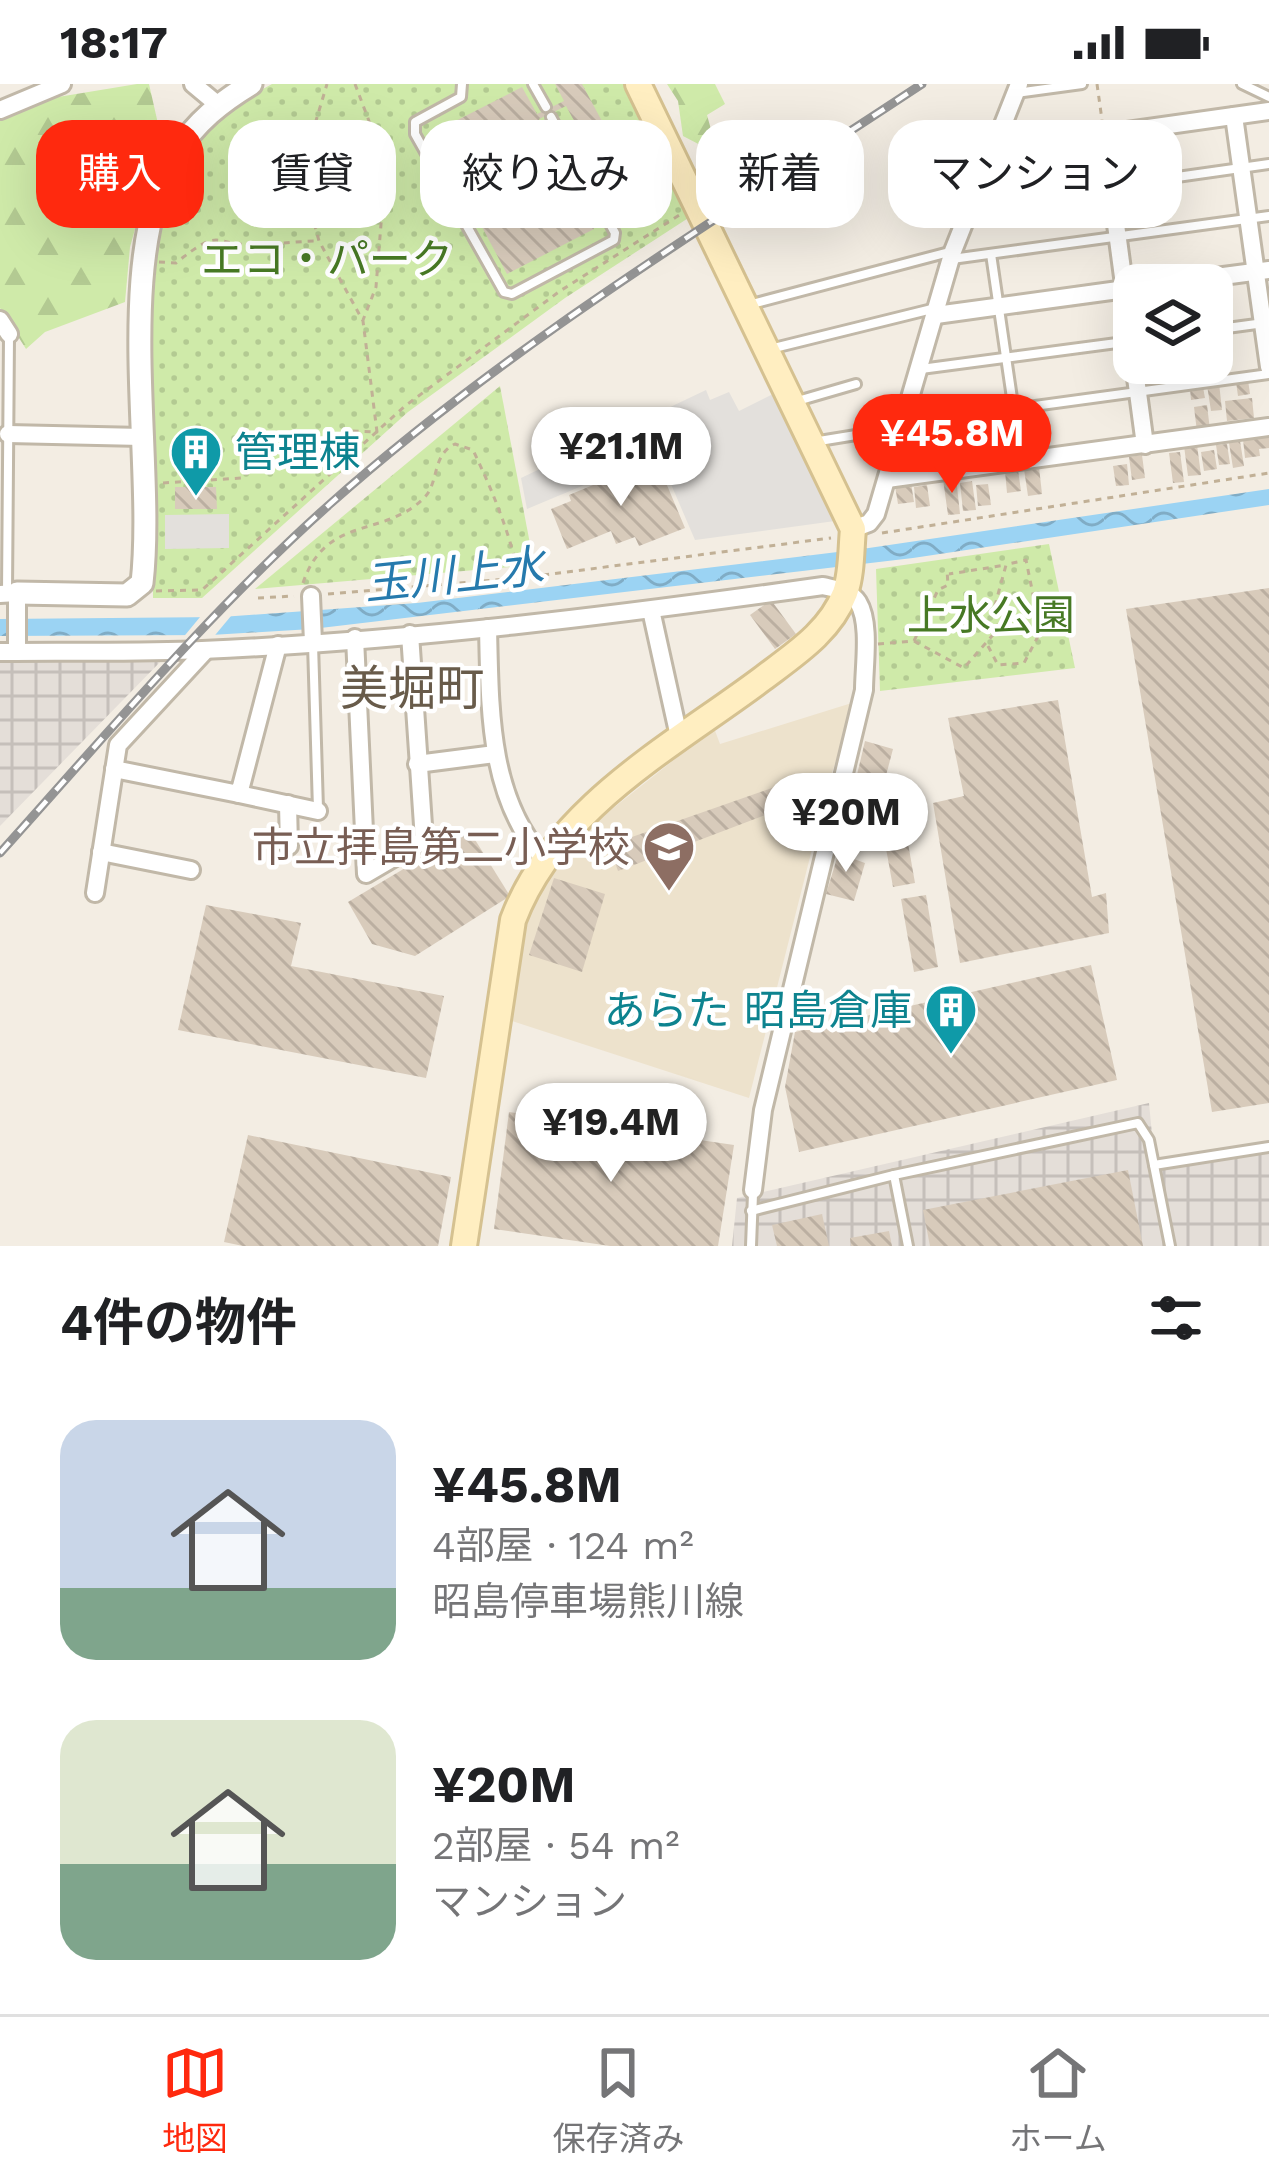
<!DOCTYPE html>
<html lang="ja">
<head>
<meta charset="utf-8">
<style>
  body { margin:0; font-family:"Work Sans","Noto Sans JP",sans-serif; background:#f6f6f6; color:#202124; height:100vh; display:flex; flex-direction:column; font-size:45px; white-space:nowrap }
  * { box-sizing:border-box; margin:0 }
  p { font-size:39px; color:#757577 }
  .icon { flex:none; width:66px; height:66px; fill:none; stroke:currentColor; stroke-width:2; stroke-linecap:round; stroke-linejoin:round }
  .map { position:relative; height:1162px; overflow:hidden }
  .side { display:flex; flex-direction:column; background:#fff; flex:1 }
  .side>* { flex:none }
  .hud { position:absolute; left:36px; top:36px; width:1197px; height:108px; display:flex; gap:24px }
  .fabs { position:absolute; left:1113px; top:180px; display:grid; gap:24px }
  .fabs a { display:grid; place-items:center; width:120px; height:120px; border-radius:24px; background:#fff; box-shadow:0 12px 48px #0002; font-size:60px }
  .price { position:absolute; translate:-50% -102px; padding:0 27px; border-radius:42px; background:#fff; color:#222; font-size:39px; line-height:78px; filter:drop-shadow(0 3px 6px #0008) }
  .price::after { content:''; position:absolute; left:50%; top:72px; width:36px; height:27px; margin-left:-18px; background:inherit; clip-path:polygon(0 0,100% 0,50% 100%) }
  .price.on { background:#ff290e; color:#fff }
  ul { padding:0; list-style:none }
  li { display:flex; align-items:center; gap:36px; height:300px; padding:0 60px }
  li span { display:grid; place-items:center; flex:none; width:336px; height:240px; border-radius:36px; color:#555 }
  li>.icon { margin-inline-start:auto }
  span .icon { width:144px; height:144px; fill:#fffc; stroke-width:1 }
  li b { font-size:51px }
  h2 { display:flex; justify-content:space-between; align-items:center; height:144px; padding:0 60px; font-size:51px }
  .pill { padding:0 42px; border-radius:36px; background:#fff; box-shadow:0 12px 48px #0002; font-size:42px; line-height:108px }
  .pill.on { background:#ff290e; color:#fff }
  .status { display:flex; justify-content:space-between; align-items:center; height:84px; padding:0 60px; background:#fff; direction:ltr }
  .status svg { height:33px; fill:currentColor }
  .tab-bar { display:flex; justify-content:space-around; align-items:center; height:168px; border-top:3px solid #e0e0e0; background:#fff; font-size:33px; color:#757577 }
  .tab-bar a { display:grid; justify-items:center; gap:6px }
  .tab-bar .on { color:#ff290e }
  .map>svg:first-child { display:block }
</style>
</head>
<body>
<div class="status"><b>18:17</b><svg viewBox="0 0 49 12"><path d="M0 12V9h3v3zM5 12V6h3v6zM10 12V3h3v9zM15 12V0h3v12zM26 1h20v11H26zM47 4h2v5h-2z"/></svg></div>
<div class="map">
<svg width="1269" height="1162" viewBox="0 0 1269 1162">
  <defs>
    <pattern id="industrial-grid" width="8" height="8" patternUnits="userSpaceOnUse" patternTransform="scale(3)"><rect width="8" height="8" fill="#e4ded8"/><path d="M0 4h8M4 0v8" fill="none" stroke="#c5bfba"/></pattern>
    <pattern id="forest-firs" width="22" height="20" patternUnits="userSpaceOnUse" patternTransform="scale(3)"><rect width="22" height="20" fill="#cfeaa9"/><path d="M5 1l3.5 6h-7zM16 11l3.5 6h-7z" fill="#b3ca92"/></pattern>
    <pattern id="park-dots" width="8" height="8" patternUnits="userSpaceOnUse" patternTransform="scale(3)"><rect width="8" height="8" fill="#cfeaa9"/><path d="M2 2h.1M6 6h.1" fill="none" stroke="#b3ca92" stroke-width="1.8" stroke-linecap="round"/></pattern>
    <pattern id="water-waves" width="16" height="10" patternUnits="userSpaceOnUse" patternTransform="scale(3)"><rect width="16" height="10" fill="#9bd3f3"/><path d="M0 5q4-4 8 0t8 0" fill="none" stroke="#80acc5"/></pattern>
    <pattern id="building-back-hatch" width="6" height="6" patternUnits="userSpaceOnUse" patternTransform="scale(3)"><rect width="6" height="6" fill="#d8cbbb"/><path d="M-1 5l2 2M0 0l6 6M5-1l2 2" fill="none" stroke="#bbafa1"/></pattern>
  </defs>
  <rect width="100%" height="100%" fill="#f3ede3"/>
  <g fill="url(#industrial-grid)">
    <polygon points="0,574 164,574 0,742"/>
    <polygon points="1149,1019 1155,1081 1269,1063 1269,1162 732,1162 737,1114"/>
  </g>
  <polygon fill="#ede2cc" points="855,618 829,698 749,1014 512,937 520,856 530,825 566,767 592,741 714,644 720,660"/>
  <g fill="url(#forest-firs)">
    <polygon points="137,0 149,0 161,53 130,163 125,218 45,248 26,265 0,224 0,36 58,13"/>
    <polygon points="667,0 715,0 725,20 707,31 715,60 706,64 683,52 678,17"/>
  </g>
  <g fill="url(#park-dots)">
    <polygon points="272,0 625,0 693,131 565,214 408,328 202,514 153,514 152,195 160,129 185,73 225,26"/>
    <polygon points="500,302 534,481 255,505"/>
    <polygon points="1049,460 1075,584 880,607 876,485"/>
  </g>
  <g fill="#e3e0dc">
    <polygon points="706,306 710,316 729,308 739,327 775,309 835,437 695,456 658,370 527,425 521,394"/>
    <polygon points="229,430 229,464 165,465 165,431"/>
  </g>
  <polygon fill="url(#water-waves)" points="1269,405 1269,421 913,474 312,545 211,551 0,552 0,535 221,533 417,519 862,465"/>
  <polygon fill="#f3ede3" points="236,526 211,556 181,556 205,527"/>
  <g fill="url(#building-back-hatch)">
    <polygon points="555,0 582,0 626,82 605,93 566,22 539,35 594,145 507,190 432,49 522,3 537,30 564,17"/>
    <polygon points="1248,296 1250,310 1238,312 1236,298"/>
    <polygon points="1219,299 1222,326 1211,327 1207,301"/>
    <polygon points="1203,303 1205,314 1191,316 1190,305"/>
    <polygon points="1252,314 1254,334 1227,337 1225,317"/>
    <polygon points="1207,321 1210,346 1197,348 1194,323"/>
    <polygon points="1030,325 1034,356 1022,357 1017,327"/>
    <polygon points="1269,353 1269,364 1259,365 1260,372 1245,374 1243,355"/>
    <polygon points="1240,357 1244,382 1233,384 1229,359"/>
    <polygon points="1227,360 1230,380 1219,381 1216,361"/>
    <polygon points="1197,361 1201,391 1188,392 1184,362"/>
    <polygon points="1214,366 1217,385 1204,387 1201,368"/>
    <polygon points="1180,368 1184,398 1173,399 1169,369"/>
    <polygon points="1142,371 1145,394 1132,396 1129,373"/>
    <polygon points="656,375 685,444 639,462 635,453 616,460 611,447 567,465 551,425 571,417 569,411"/>
    <polygon points="1127,380 1129,401 1116,402 1113,382"/>
    <polygon points="1039,383 1042,410 1028,412 1024,385"/>
    <polygon points="1018,386 1021,407 1007,409 1005,387"/>
    <polygon points="956,393 960,430 948,431 943,395"/>
    <polygon points="972,397 976,426 963,427 960,399"/>
    <polygon points="911,399 914,418 898,420 895,402"/>
    <polygon points="988,400 991,421 978,422 976,401"/>
    <polygon points="927,401 930,422 916,424 914,403"/>
    <polygon points="175,403 216,403 217,425 175,425"/>
    <polygon points="1269,504 1269,1019 1212,1028 1126,525"/>
    <polygon points="771,516 796,550 775,565 750,531"/>
    <polygon points="1058,616 1092,813 1106,809 1109,849 960,879 933,719 964,712 948,634"/>
    <polygon points="865,657 893,665 869,756 843,750"/>
    <polygon points="809,691 813,705 810,714 618,787 609,761"/>
    <polygon points="905,742 915,799 893,803 883,748"/>
    <polygon points="469,746 510,812 415,872 372,860 348,818"/>
    <polygon points="841,761 853,765 851,774 865,779 854,817 826,810"/>
    <polygon points="554,794 605,810 582,888 529,871"/>
    <polygon points="926,811 938,883 914,888 901,815"/>
    <polygon points="206,821 301,839 291,882 444,912 426,994 178,946"/>
    <polygon points="1091,881 1117,996 799,1068 785,1003 795,948"/>
    <polygon points="509,1028 734,1061 718,1162 610,1162 494,1145"/>
    <polygon points="248,1051 451,1093 438,1162 243,1162 224,1158"/>
    <polygon points="1128,1086 1143,1162 930,1162 923,1126"/>
    <polygon points="822,1130 829,1162 777,1162 772,1141"/>
    <polygon points="889,1147 892,1162 851,1162 850,1154"/>
  </g>
  <g fill="none" stroke-linecap="round" stroke-linejoin="round">
    <g stroke="#c1b8a8" stroke-width="14">
      <g id="service">
        <polyline points="462,0 461,13 415,38 415,50 504,208 512,210 614,156 615,149 551,33"/>
        <polyline points="533,0 546,23"/>
        <polyline points="1242,0 1269,13"/>
        <polyline points="1016,9 1082,0"/>
        <polyline points="973,122 1269,80"/>
        <polyline points="991,170 1021,376"/>
        <polyline points="952,175 1269,132"/>
        <polyline points="748,221 953,167"/>
        <polyline points="1212,246 1264,239"/>
        <polyline points="770,265 936,224"/>
        <polyline points="921,285 1132,257"/>
        <polyline points="794,318 856,300"/>
        <polyline points="902,340 1269,290"/>
        <polyline points="813,358 899,344"/>
        <polyline points="7,508 9,253"/>
        <polyline points="313,560 318,725"/>
        <polyline points="1154,1081 1269,1063"/>
        <polyline points="894,1091 908,1162"/>
        <polyline points="751,1127 894,1091 1138,1039 1149,1056 1170,1162"/>
        <polyline points="751,1162 753,1110"/>
      </g>
    </g>
    <g stroke="#c1b8a8" stroke-width="22">
      <g id="minor">
        <polyline points="193,0 217,20"/>
        <polyline points="0,26 62,0"/>
        <polyline points="1234,32 1269,283"/>
        <polyline points="1104,50 1134,276"/>
        <polyline points="992,66 1269,27"/>
        <polyline points="1155,201 1269,186"/>
        <polyline points="936,231 1133,204"/>
        <polyline points="0,236 9,250"/>
        <polyline points="1134,279 1145,361"/>
        <polyline points="8,350 142,353"/>
        <polyline points="887,395 1269,343"/>
        <polyline points="853,445 869,439 876,430 953,167 1019,0"/>
        <polyline points="0,510 17,509 17,568"/>
        <polyline points="311,512 313,558"/>
        <polyline points="651,526 680,657"/>
        <path d="M488 544C490 623 488 712 543 774"/>
        <polyline points="355,554 366,790 424,756 410,550"/>
        <path d="M0 568C67 567 135 569 202 566 410 557 617 531 823 502 835 505 850 506 858 518 871 539 864 582 864 606L763 1026 753 1106"/>
        <polyline points="417,680 495,670"/>
        <polyline points="114,685 239,710 278,561"/>
        <polyline points="239,710 318,727"/>
        <polyline points="288,720 289,762"/>
        <polyline points="101,768 191,786"/>
        <polyline points="95,809 118,661 206,566"/>
      </g>
    </g>
    <g stroke="#c1b8a8" stroke-width="27">
      <path id="tertiary" d="M17 509 127 511 142 499C156 377 111 173 177 68 196 38 221 18 251 0"/>
    </g>
    <g stroke="#d5c190" stroke-width="30">
      <path id="secondary" d="M464 1162 513 836C555 724 671 663 762 595 795 570 830 548 845 509 852 489 851 465 853 445L638 0"/>
    </g>
    <g stroke="#c1b096" stroke-width="3" stroke-dasharray="6 6" stroke-linecap="butt">
      <polyline points="355,0 369,37 375,78 372,89 383,115 376,203 363,236"/>
      <polyline points="1097,0 1102,36"/>
      <path d="M159 178 176 179C223 141 211 162 259 161 279 160 299 157 319 157"/>
      <polyline points="163,399 241,394 285,358 316,357 352,347 377,348 363,237 319,157 310,123 309,60 327,0"/>
      <polyline points="882,449 1269,389"/>
      <path d="M303 499C326 431 382 454 423 415 440 399 431 371 455 360L473 366C493 408 509 447 519 492"/>
      <polyline points="156,507 202,506 405,322 560,207 681,130"/>
      <polyline points="328,510 520,494 831,454"/>
      <polyline points="258,514 294,512"/>
      <polyline points="914,557 964,584 998,545 994,525 1006,481 949,490"/>
      <polyline points="878,560 914,557 938,506 948,501 947,486"/>
      <polyline points="988,562 998,581 1024,579 1044,541 1038,535 1026,476 1008,480"/>
    </g>
    <use href="#service" stroke="#fff" stroke-width="8"/>
    <use href="#minor" stroke="#fff" stroke-width="16"/>
    <use href="#tertiary" stroke="#fff" stroke-width="21"/>
    <use href="#secondary" stroke="#ffeec1" stroke-width="24"/>
    <g stroke="#949494" stroke-width="9">
      <path id="rail" d="M0 769C107 650 211 526 330 420 511 259 721 133 922 0"/>
    </g>
    <use href="#rail" stroke="#fff" stroke-width="4.5" stroke-dasharray="14" stroke-linecap="butt"/>
  </g>
  <defs>
    <g id="building-pin" transform="scale(2.7)"><path d="M0 17L-7.5 6A9.5 9.5 0 1 1 7.5 6Z" fill="#0f9aa8" stroke="#fff"/><path d="M-4-6H4V6H1V3H-1V6H-4ZM-2.5-4.3h1.7v1.8h-1.7ZM.8-4.3h1.7v1.8H.8ZM-2.5-1h1.7V.8h-1.7ZM.8-1h1.7V.8H.8Z" fill="#fff"/></g>
    <g id="school-pin" transform="scale(2.7)"><path d="M0 17L-7.5 6A9.5 9.5 0 1 1 7.5 6Z" fill="#8d6e63" stroke="#fff"/><path d="M0-5L7-2L0 1L-7-2ZM-4 1L0 2.5L4 1V4Q0 6-4 4Z" fill="#fff"/></g>
  </defs>
  <g fill-rule="evenodd">
    <use href="#building-pin" x="196" y="368"/>
    <use href="#school-pin" x="669" y="763"/>
    <use href="#building-pin" x="951" y="926"/>
  </g>
  <g text-anchor="middle" dominant-baseline="central" stroke-width="9" stroke-linejoin="round" paint-order="stroke">
    <g font-size="42" fill="#477924" stroke="#fff">
      <text x="327" y="175">エコ・パーク</text>
      <text x="991" y="531">上水公園</text>
    </g>
    <g font-size="42" fill="#0d838f" stroke="#fff" text-anchor="start">
      <text x="235" y="368">管理棟</text>
      <text x="912" y="926" text-anchor="end">あらた 昭島倉庫</text>
    </g>
    <g font-size="42" fill="#785e54" stroke="#fff" text-anchor="end">
      <text x="630" y="763">市立拝島第二小学校</text>
    </g>
    <g font-size="45" font-style="italic" fill="#267aad" stroke="#fff">
      <text transform="translate(454 491) rotate(-6)">玉川上水</text>
    </g>
    <g font-size="48" fill="#685b4a" stroke="#fff">
      <text x="412" y="604">美堀町</text>
    </g>
  </g>
</svg>
<div class="fabs">
<a><svg class="icon" aria-label="layers" viewBox="0 0 24 24"><path d="M12 4l9 5-9 5-9-5zM3 14l9 5 9-5"/></svg></a>
</div>
<b class="price on" style="left:952px;top:412px">¥45.8M</b>
<b class="price" style="left:621px;top:425px">¥21.1M</b>
<b class="price" style="left:846px;top:791px">¥20M</b>
<b class="price" style="left:611px;top:1101px">¥19.4M</b>
<div class="hud">
<a class="pill on">購入</a>
<a class="pill">賃貸</a>
<a class="pill">絞り込み</a>
<a class="pill">新着</a>
<a class="pill">マンション</a>
</div>
</div>
<section class="side">
<h2>4件の物件<svg class="icon" aria-label="filters" viewBox="0 0 24 24"><path d="M4 7h16M4 17h16"/><circle cx="9" cy="7" r="2"/><circle cx="15" cy="17" r="2"/></svg></h2>
<ul>
<li><span style="background:linear-gradient(#c9d6e8 70%,#7fa58c 0)"><svg class="icon" aria-label="home" viewBox="0 0 24 24"><path d="M3 11l9-7 9 7M6 9v11h12V9"/></svg></span><div><b>¥45.8M</b><p>4部屋 · 124 m²</p><p>昭島停車場熊川線</p></div></li>
<li><span style="background:linear-gradient(#dfe7d0 60%,#7fa58c 0)"><svg class="icon" aria-label="home" viewBox="0 0 24 24"><path d="M3 11l9-7 9 7M6 9v11h12V9"/></svg></span><div><b>¥20M</b><p>2部屋 · 54 m²</p><p>マンション</p></div></li>
</ul>
</section>
<nav class="tab-bar">
<a class="on"><svg class="icon" aria-label="map" viewBox="0 0 24 24"><path d="M3 6l6-2 6 2 6-2v14l-6 2-6-2-6 2zM9 4v14M15 6v14"/></svg>地図</a>
<a><svg class="icon" aria-label="saved" viewBox="0 0 24 24"><path d="M7 4h10v16l-5-4-5 4z"/></svg>保存済み</a>
<a><svg class="icon" aria-label="home" viewBox="0 0 24 24"><path d="M3 11l9-7 9 7M6 9v11h12V9"/></svg>ホーム</a>
</nav>
</body>
</html>
